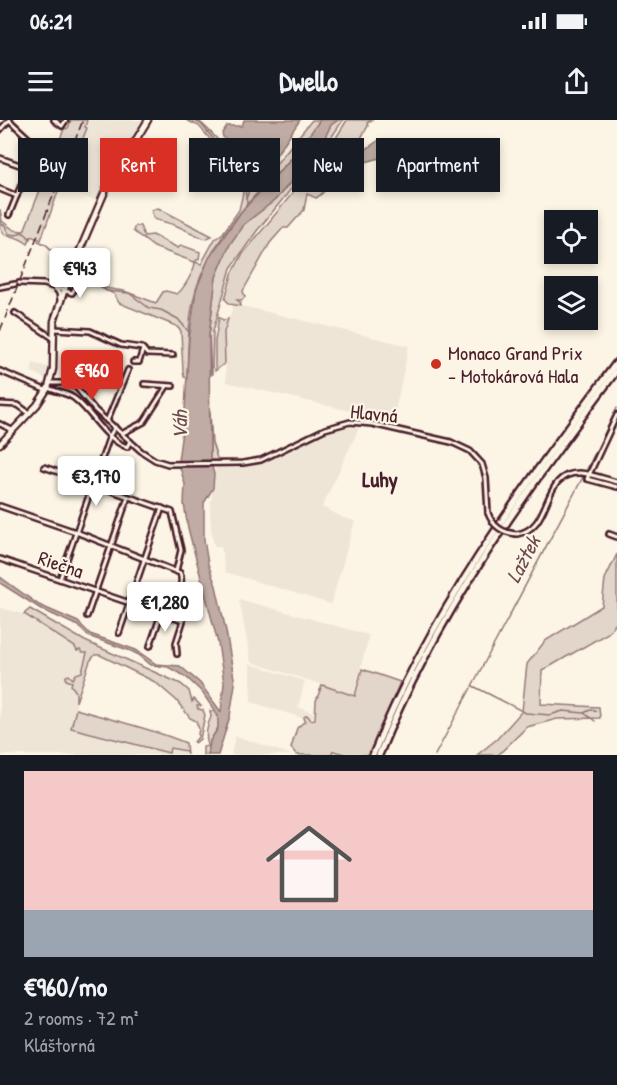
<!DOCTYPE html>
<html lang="en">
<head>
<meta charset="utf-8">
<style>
  body { margin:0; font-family:"Patrick Hand",sans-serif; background:#20242c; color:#f1f3f6; height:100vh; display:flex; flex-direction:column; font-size:22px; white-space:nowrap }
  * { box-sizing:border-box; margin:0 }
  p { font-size:20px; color:#9ea1a6 }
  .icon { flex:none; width:33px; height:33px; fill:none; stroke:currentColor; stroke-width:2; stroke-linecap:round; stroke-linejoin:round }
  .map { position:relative; height:635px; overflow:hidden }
  .drawer { display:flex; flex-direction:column; background:#171b24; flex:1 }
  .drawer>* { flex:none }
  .hud { position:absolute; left:18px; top:18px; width:582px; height:54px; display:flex; gap:12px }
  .tools { position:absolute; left:544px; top:90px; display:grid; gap:12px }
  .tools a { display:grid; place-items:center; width:54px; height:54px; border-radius:0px; background:#171b24; box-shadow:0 3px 9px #0003; font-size:30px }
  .price { position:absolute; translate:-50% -51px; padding:0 14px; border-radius:6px; background:#fff; color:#222; font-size:20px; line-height:39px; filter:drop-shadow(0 2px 3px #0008) }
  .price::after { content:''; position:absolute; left:50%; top:36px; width:18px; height:14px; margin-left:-9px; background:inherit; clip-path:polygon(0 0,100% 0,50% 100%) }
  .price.selected { background:#d93025; color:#fff }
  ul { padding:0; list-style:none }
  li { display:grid; align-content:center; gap:12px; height:318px; padding:0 24px }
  li span { display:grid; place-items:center; height:186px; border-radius:0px; color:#555 }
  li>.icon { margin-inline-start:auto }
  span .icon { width:108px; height:108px; fill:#fffc; stroke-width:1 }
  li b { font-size:26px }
  .tag { padding:0 21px; border-radius:0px; background:#171b24; box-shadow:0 3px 9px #0003; font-size:21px; line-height:54px }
  .tag.selected { background:#d93025; color:#fff }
  .status { display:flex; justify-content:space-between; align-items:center; height:42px; padding:0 30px; background:#171b24; direction:ltr }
  .status svg { height:16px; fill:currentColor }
  header { display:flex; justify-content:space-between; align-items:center; height:78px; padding:0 24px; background:#171b24; font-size:27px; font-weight:700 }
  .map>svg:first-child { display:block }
</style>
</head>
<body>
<div class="status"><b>06:21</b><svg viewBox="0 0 49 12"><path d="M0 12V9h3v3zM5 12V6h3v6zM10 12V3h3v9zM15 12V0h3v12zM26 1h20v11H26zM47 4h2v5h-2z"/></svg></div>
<header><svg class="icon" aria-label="menu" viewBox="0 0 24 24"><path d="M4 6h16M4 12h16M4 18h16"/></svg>Dwello<svg class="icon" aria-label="share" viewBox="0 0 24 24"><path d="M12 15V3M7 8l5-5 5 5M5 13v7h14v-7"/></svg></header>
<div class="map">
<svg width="617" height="635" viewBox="0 0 617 635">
  <rect width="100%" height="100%" fill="#fcf5e5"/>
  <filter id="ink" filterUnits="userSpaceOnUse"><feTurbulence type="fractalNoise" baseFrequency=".0167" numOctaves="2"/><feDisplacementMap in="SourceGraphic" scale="12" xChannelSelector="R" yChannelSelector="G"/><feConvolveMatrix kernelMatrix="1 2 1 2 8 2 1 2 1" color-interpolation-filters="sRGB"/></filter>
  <g filter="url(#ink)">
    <g fill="#eee5d7">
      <polygon points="87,0 148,0 100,81 90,79 64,66 87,9 85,7"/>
      <polygon points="234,184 409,226 393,301 226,262 224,212"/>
      <polygon points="33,243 51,248 48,261 31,251"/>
      <polygon points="344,307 359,308 322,387 344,398 355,401 331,484 225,452 221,426 214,426 211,408 210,391 213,363 210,354 214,354 218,341 260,344 321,313"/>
      <polygon points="239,479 369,515 354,575 251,542"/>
      <polygon points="0,488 24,494 70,524 88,533 76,575 76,589 72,608 169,633 170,628 186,632 186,635 0,635"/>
      <polygon points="250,544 305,561 298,587 314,593 312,601 251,582"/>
      <polygon points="235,616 245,619 292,635 231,635"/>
    </g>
    <g fill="#e2d5ca" stroke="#967a7a" stroke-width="1.5">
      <path d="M71 0H87L85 7 87 8 64 66H60L41 120 31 116 28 124C6 107 0 129 0 89L2 101 14 110 24 111 64 9 68 8Z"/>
      <path d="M186 0C188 0 194 0 196 0 208 5 248 55 252 67H257L312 0H320C302 32 272 56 248 83 227 108 205 139 196 170 188 197 188 228 187 257H184L183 251 181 211 176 206 119 183 114 174 101 168 100 163 105 168 124 171 156 183 163 172 166 171 177 174C183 170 195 150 195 142L201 144 215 119 223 113 239 90 243 73 236 50 199 6Z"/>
      <polygon points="338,0 343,0 323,30 256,112 231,148 213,211 212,254 211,255 209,215 216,157 230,124 243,105 275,80 291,62 319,28 331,5"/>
      <path d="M347 0H373L367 3 368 6 357 25H352L351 27H335L330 34 328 32 323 40 324 45H335L342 49C340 51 338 53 335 56 327 64 328 71 316 78L307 74 304 90 288 108H283L270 123 243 171 245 177 242 180H237L241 183 240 186 230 184 225 179 232 154 242 135 331 26Z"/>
      <polygon points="158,88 212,116 205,119 175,105 154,99 151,90"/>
      <polygon points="135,106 140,106 144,116 153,115 178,128 181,125 200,132 199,139 194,142 154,127 133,111"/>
      <polygon points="219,197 223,200 228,199 224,212 225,243 215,251 215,221"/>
      <path d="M63 265 79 271 93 290 111 306V311C91 305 85 280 64 272V270L53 268Z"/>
      <polygon points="210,291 212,323 218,341 210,342"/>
      <polygon points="617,434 617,502 608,513 542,551 541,584 599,587 600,598 557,599 527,607 498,635 477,635 497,619 522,591 527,544 545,521 602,486 605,459"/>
      <polygon points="30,489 85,521 181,564 189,571 192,582 194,579 201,586 197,586 198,589 203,590 205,595 200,619 195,623 194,622 199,616 198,614 199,609 196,601 190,598 176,580 155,562 100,535 95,535 90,541 76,582 76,572 71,565 72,562 66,560 66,556 69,555 73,559 76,554 82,552 87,533 82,533 80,530 77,531 75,527 24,494"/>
      <polygon points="362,549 400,562 369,635 348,635 333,631 331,635 297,635 291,628 297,608 305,601 304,597 307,595 311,600 315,599 316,581 322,565 355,576"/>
      <path d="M76 589C111 600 151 608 186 623L187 635 186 631 170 628 169 633 71 608Z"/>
      <path d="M210 591H215L219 600 218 608 210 621 208 635H203V627L208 626C205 616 206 607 211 597Z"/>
    </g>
    <g fill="#c0aca5" stroke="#917474" stroke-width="1.5">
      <polygon points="244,0 300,0 268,47 256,57 255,47 245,36 240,35 223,17 222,13 227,6 242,6"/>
      <polygon points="320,0 338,0 331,5 319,29 275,80 243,105 230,124 216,157 209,215 210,339 214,354 213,368 204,383 204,420 208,444 216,466 226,511 235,564 230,596 218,635 208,635 210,621 218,608 218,596 202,572 186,557 168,547 151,545 139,535 131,531 88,516 78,506 41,489 0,463 0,457 39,485 78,502 90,514 136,530 156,544 180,546 200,563 221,592 224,563 218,523 188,408 184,384 185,364 178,341 185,289 189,219 196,170 209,138 241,92 294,36"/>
      <path d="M379 20 385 28 383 36 380 38 348 47 337 45 345 32C365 33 363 31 379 20Z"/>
    </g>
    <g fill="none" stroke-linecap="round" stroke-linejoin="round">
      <g stroke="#917474" stroke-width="1.5">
        <polyline points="193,0 201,4 239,50 245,69 247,83 246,87"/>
        <polyline points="246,79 250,68 250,62"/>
        <polyline points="0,100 1,104 5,106 9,114 16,115 21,112 26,114 30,119"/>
        <path d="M38 121C47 124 50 127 55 137L52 138 51 142C62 149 80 152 93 157 100 161 100 167 106 171L129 173 149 188 161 190 178 199 189 212"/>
        <polyline points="583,357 617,288"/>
        <polyline points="595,359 617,365"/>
        <polyline points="472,566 583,357 587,358"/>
        <polyline points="473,566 526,593 550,595 563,591 584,593 595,601"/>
        <polyline points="584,593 592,589 596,591"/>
        <polyline points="435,635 471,568"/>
      </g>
      <g stroke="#4a1f2b" stroke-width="8">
        <g id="minor">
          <polyline points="9,0 37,26 9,95"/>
          <polyline points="54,0 62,6 66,0"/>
          <polyline points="0,10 9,0"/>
          <polyline points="0,38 28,48"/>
          <polyline points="0,69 17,76"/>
          <polyline points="19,163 44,164 72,173 83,156"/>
          <polyline points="54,166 67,160"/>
          <polyline points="0,167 15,164"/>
          <polyline points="54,167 59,173 60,180"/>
          <polyline points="15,193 53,218"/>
          <polyline points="55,209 90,211 121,225 142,228 147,234 173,235"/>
          <polyline points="133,242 139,242 143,229"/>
          <polyline points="0,251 45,270"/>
          <polyline points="51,263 65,263 76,267 95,290 141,331 155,340 168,344 243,343 261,340 325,309 350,302 372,304 451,322 470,331 482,344 486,358 488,393"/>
          <polyline points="144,264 173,266"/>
          <path d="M48 268C57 272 68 273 75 279 93 293 104 319 127 327L130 321"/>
          <polyline points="0,284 18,285 29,293"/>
          <polyline points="617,295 587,359 617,367"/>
          <polyline points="107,301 128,250"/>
          <polyline points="0,304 12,310"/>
          <polyline points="123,313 144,302 167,266"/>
          <polyline points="44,347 172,392 181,430 176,451"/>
          <path d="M0 386 76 412 180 453C185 465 174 484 170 497"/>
          <path d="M517 414C554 408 540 352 580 353 592 354 605 359 617 362"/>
          <polyline points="609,414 617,417"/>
          <polyline points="0,439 183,501 176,523 177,534"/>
          <polyline points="60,459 110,315 115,307"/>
          <polyline points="87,496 128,377"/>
          <polyline points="119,513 162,388"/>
          <polyline points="150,526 161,494"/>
        </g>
      </g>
      <g stroke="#4a1f2b" stroke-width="9">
        <polyline id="major" points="0,324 37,285 48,268 53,249 54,201 71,151 106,69 148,0"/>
      </g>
      <g stroke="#4a1f2b" stroke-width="10">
        <g id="highway">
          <path d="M373 635C431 490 524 367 617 242"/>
          <path d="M379 635C436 493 526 372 617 250"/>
        </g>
      </g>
      <use href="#minor" stroke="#fcf5e5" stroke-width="3"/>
      <use href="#major" stroke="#fcf5e5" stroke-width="4.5"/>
      <use href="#highway" stroke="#fcf5e5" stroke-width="5"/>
      <polyline stroke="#4a1f2b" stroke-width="1.5" stroke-dasharray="9 4.5" stroke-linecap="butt" points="0,211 83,0"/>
      <g stroke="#4a1f2b" stroke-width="8" stroke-linecap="butt">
        <path id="minor-bridge" d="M488 393C493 407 503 413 517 414"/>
      </g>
      <use href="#minor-bridge" stroke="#fcf5e5" stroke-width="3"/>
    </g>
  </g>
  <circle fill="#c8321e" stroke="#fcf5e5" stroke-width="2" cx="436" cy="244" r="6"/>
  <g text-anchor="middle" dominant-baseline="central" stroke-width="4.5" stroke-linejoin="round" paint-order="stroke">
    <g font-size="20" fill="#4a1f2b" stroke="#fcf5e5" text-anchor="start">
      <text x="448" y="232">Monaco Grand Prix<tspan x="448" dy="23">- Motokárová Hala</tspan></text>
    </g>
    <g font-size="20" fill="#4a1f2b" stroke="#fcf5e5">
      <text transform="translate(374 293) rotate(6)">Hlavná</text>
      <text transform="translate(61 444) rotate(19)">Riečna</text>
    </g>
    <g font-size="21" font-style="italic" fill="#6d4950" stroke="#fcf5e5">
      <text transform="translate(179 305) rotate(-90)">Váh</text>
      <text transform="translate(523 439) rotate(-62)">Lažtek</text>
    </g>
    <g font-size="22" font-weight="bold" fill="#4a1f2b" stroke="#fcf5e5">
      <text x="380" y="359">Luhy</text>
    </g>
  </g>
</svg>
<div class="tools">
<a><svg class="icon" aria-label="locate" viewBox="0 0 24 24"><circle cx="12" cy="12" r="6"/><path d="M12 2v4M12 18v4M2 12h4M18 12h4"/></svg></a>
<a><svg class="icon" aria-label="layers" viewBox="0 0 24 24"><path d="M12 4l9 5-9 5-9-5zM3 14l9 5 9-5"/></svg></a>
</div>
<b class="price" style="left:80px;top:179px">€943</b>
<b class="price selected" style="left:92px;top:281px">€960</b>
<b class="price" style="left:96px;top:387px">€3,170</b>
<b class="price" style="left:165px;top:513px">€1,280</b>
<div class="hud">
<a class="tag">Buy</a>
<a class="tag selected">Rent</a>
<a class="tag">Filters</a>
<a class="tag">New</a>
<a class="tag">Apartment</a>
</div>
</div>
<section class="drawer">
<ul>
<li><span style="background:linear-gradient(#f6c9c9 75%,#9aa5b1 0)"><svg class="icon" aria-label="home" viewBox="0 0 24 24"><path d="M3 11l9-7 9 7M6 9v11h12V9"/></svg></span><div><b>€960/mo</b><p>2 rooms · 72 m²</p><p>Kláštorná</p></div></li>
</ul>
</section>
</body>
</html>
